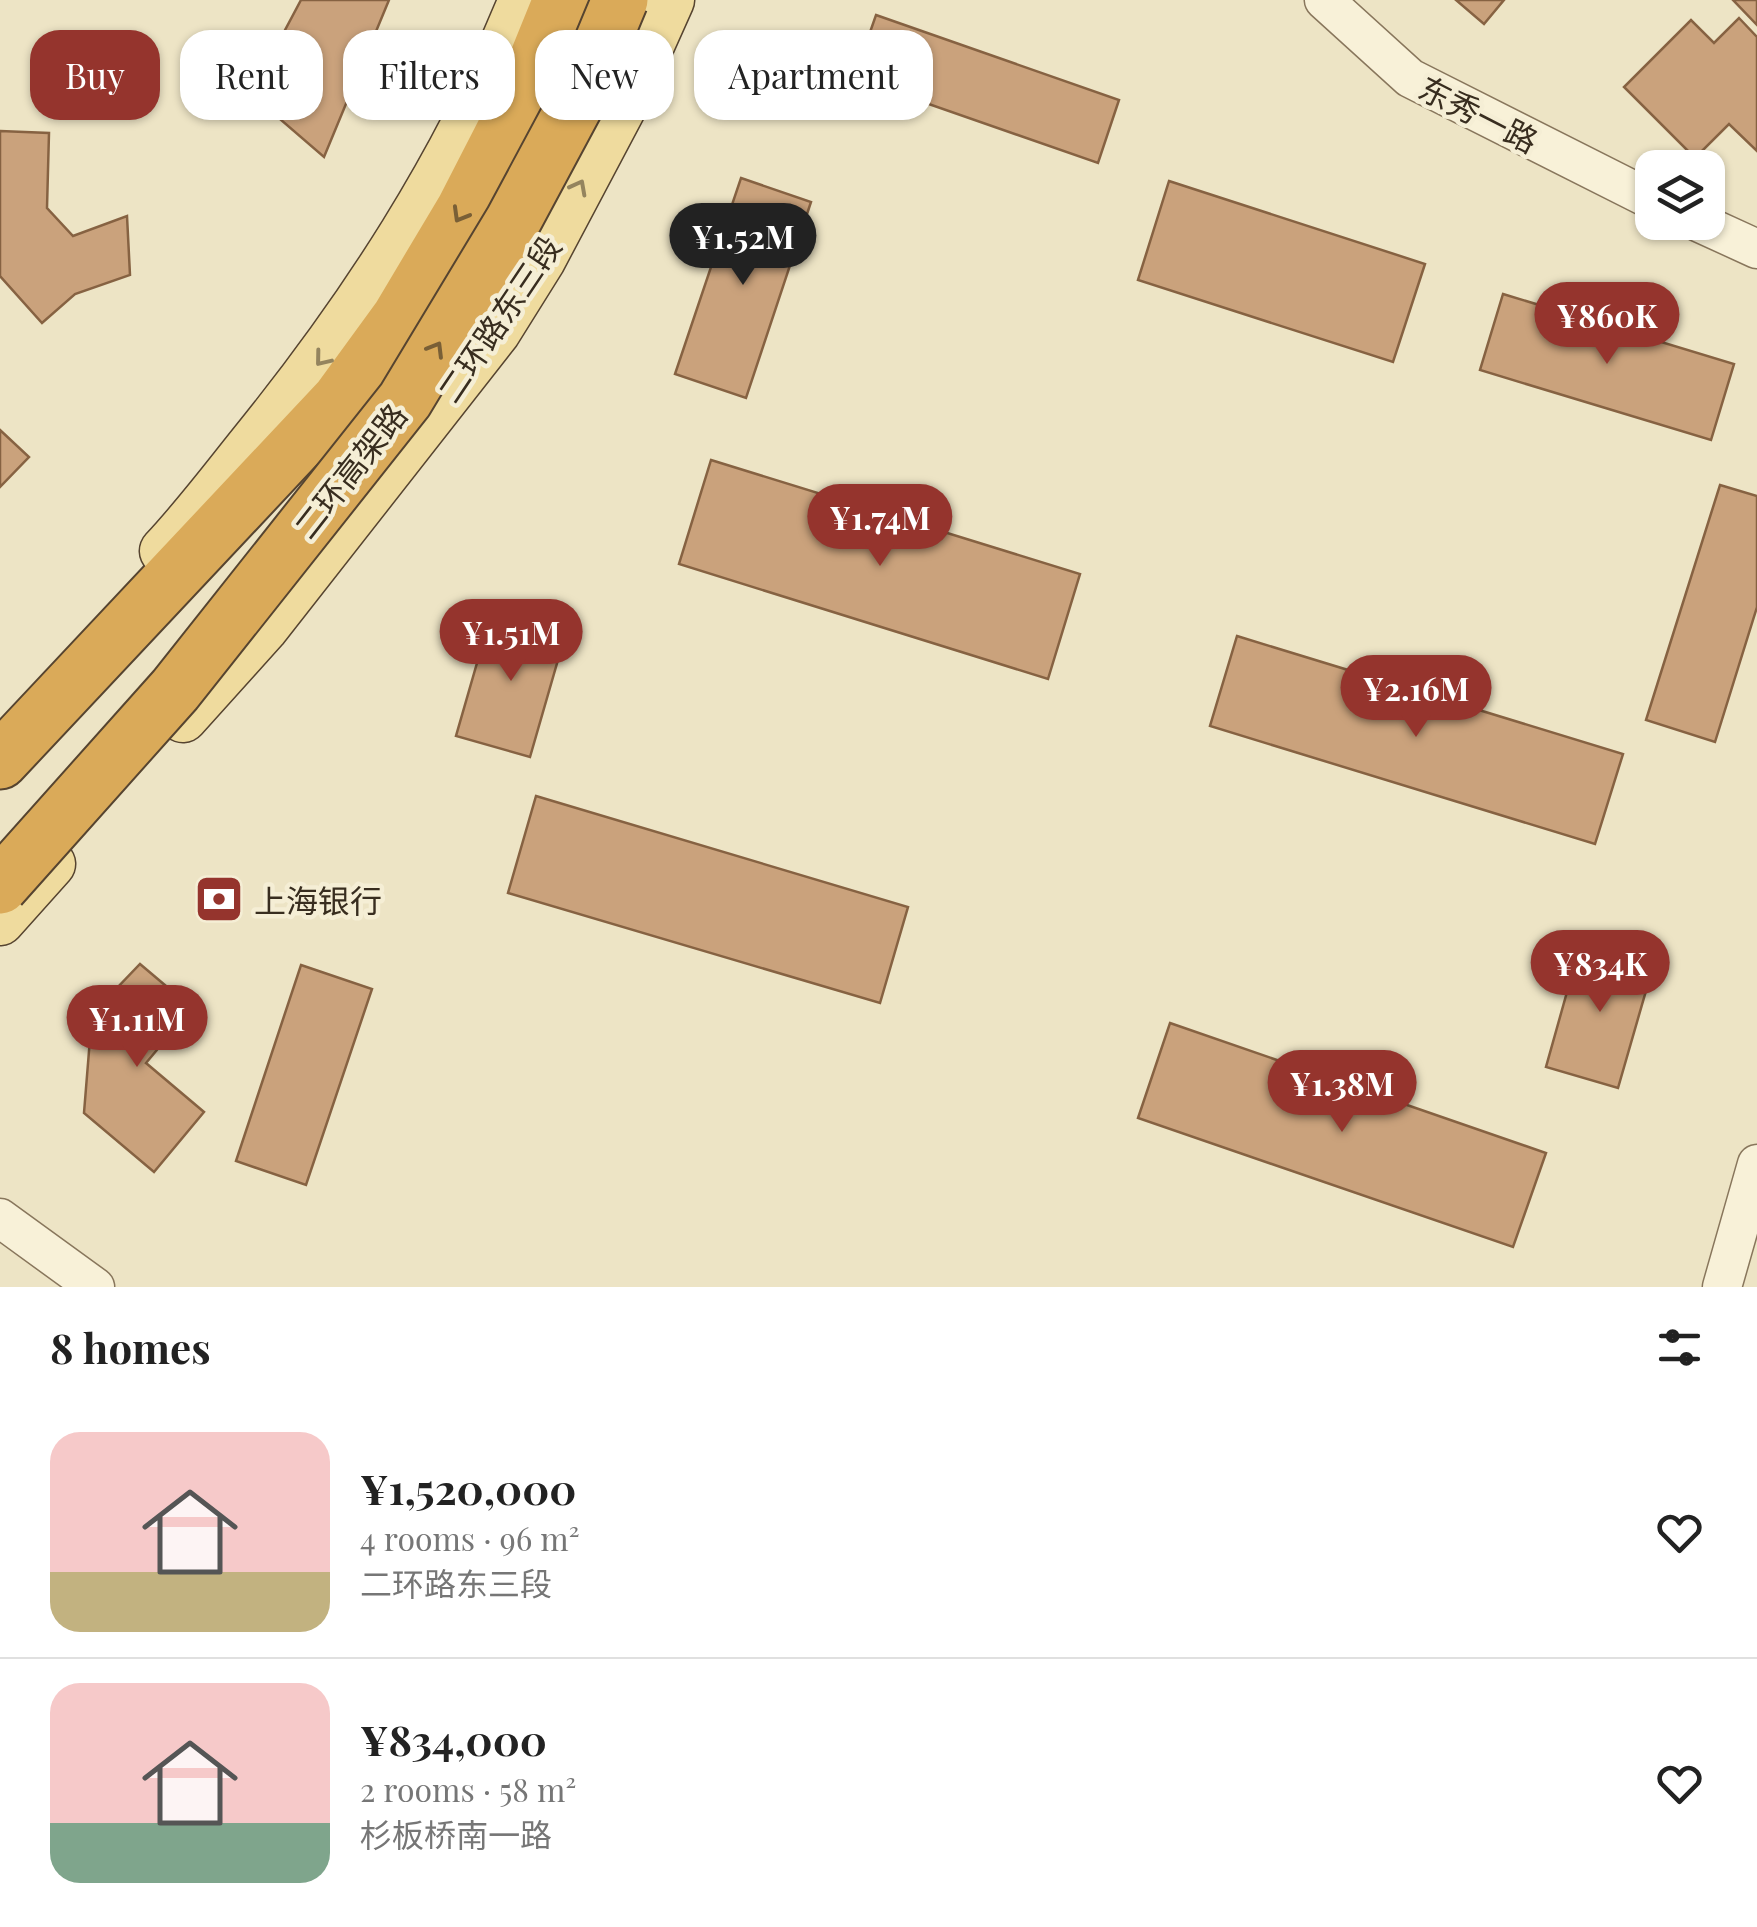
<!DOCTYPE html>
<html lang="en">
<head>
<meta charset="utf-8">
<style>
  body { margin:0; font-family:"Playfair Display","Noto Sans SC",serif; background:#f2f2f2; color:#222; height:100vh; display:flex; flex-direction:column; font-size:38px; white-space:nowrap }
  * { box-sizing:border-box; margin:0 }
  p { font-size:32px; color:#767676 }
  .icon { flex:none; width:55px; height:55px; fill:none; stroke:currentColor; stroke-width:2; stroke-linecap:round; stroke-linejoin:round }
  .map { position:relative; height:1287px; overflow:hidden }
  .details { display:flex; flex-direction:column; background:#fff; flex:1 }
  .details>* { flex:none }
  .guide { position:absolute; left:30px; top:30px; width:1000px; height:90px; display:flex; gap:20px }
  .controls { position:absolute; left:1635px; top:150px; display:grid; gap:20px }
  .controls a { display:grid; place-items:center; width:90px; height:90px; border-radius:20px; background:#fff; box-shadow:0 2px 8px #0004; font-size:50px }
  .price { position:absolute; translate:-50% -85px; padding:0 22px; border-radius:35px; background:#95342d; color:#fff; font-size:32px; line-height:65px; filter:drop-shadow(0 2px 5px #0008) }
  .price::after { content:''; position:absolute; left:50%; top:60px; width:30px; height:22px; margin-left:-15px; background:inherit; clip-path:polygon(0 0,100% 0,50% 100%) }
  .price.on { background:#222; color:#fff }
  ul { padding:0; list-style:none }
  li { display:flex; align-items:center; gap:30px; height:250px; padding:0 50px }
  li+li { border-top:2px solid #e0e0e0 }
  li span { display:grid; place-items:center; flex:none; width:280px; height:200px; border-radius:30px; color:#555 }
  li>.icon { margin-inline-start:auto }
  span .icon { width:120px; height:120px; fill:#fffc; stroke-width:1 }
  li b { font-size:42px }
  h2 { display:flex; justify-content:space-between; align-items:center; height:120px; padding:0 50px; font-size:42px }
  .chip { padding:0 35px; border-radius:30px; background:#fff; box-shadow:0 2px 8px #0004; font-size:35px; line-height:90px }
  .chip.on { background:#95342d; color:#fff }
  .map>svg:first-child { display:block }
</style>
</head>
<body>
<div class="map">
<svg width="1757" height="1287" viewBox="0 0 1757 1287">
  <rect width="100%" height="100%" fill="#ede4c5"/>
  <g fill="#caa27c" stroke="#866242" stroke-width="2.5">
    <polygon points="301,0 389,0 324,157 251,94"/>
    <polygon points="1456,0 1504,0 1484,24"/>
    <polygon points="1733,0 1757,0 1757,25"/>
    <polygon points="876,15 1119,100 1098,163 854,78"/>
    <polygon points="1739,18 1757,37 1757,151 1729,124 1695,158 1624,87 1691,20 1714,43"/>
    <polygon points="0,131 49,133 47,208 73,236 127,216 130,275 75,294 42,323 0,276"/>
    <polygon points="741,178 811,202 746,398 675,374"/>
    <polygon points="1169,181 1425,264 1393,362 1138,280"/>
    <polygon points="1503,294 1734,364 1711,440 1480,370"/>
    <polygon points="0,430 29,457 0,487"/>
    <polygon points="711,460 1080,574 1048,679 679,564"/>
    <polygon points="1720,485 1757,496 1757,607 1715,742 1646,720"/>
    <polygon points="492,611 566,632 530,757 456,736"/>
    <polygon points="1237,636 1623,754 1595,844 1210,726"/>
    <polygon points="536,796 908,907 880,1003 508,893"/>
    <polygon points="1581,942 1654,963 1618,1088 1546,1067"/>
    <polygon points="140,964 192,1008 146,1063 204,1112 154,1172 84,1113 92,1014"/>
    <polygon points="301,965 372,989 306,1185 236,1161"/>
    <polygon points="1170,1023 1546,1153 1513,1247 1138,1118"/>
  </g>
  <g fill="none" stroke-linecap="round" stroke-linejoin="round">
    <g stroke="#88765c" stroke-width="41">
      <g id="minor">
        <polyline points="1324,0 1410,78 1652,200"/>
        <polyline points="1698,222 1757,249"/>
        <polyline points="0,1218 95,1287"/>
        <polyline points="1722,1287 1757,1164"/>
      </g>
    </g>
    <g stroke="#564430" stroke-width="51">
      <g id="major">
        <path d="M164 551C195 518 223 481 251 446 363 308 456 165 523 0"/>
        <polyline points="183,718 264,628 496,332 541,260 623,105 670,0"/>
        <polyline points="0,921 51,864"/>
      </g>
    </g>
    <g stroke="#564430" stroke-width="59">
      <polyline id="highway" points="0,761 340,399 399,318 464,209 522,96 561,0"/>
    </g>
    <use href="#minor" stroke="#f8f1d8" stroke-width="38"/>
    <use href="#major" stroke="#efdb9e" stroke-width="48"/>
    <use href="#highway" stroke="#daaa59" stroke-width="55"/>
    <g stroke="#564430" stroke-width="59" stroke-linecap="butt">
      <polyline id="highway-bridge" points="0,886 175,690 405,400 513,221 580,96 620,0"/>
    </g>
    <use href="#highway-bridge" stroke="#daaa59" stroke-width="55"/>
  </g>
  <defs><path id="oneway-chevron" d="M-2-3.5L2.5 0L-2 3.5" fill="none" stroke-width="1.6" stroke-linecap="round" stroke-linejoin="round" transform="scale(2.5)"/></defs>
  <g stroke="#94845e">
    <use href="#oneway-chevron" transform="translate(579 187) rotate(-62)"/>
    <use href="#oneway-chevron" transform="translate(322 359) rotate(129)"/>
  </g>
  <g stroke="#795f36">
    <use href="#oneway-chevron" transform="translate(460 215) rotate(120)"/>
    <use href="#oneway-chevron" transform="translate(436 349) rotate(-59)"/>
  </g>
  <defs>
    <g id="bank-square" transform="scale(2.5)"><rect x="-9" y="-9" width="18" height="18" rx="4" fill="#95342d" stroke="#f5eed5"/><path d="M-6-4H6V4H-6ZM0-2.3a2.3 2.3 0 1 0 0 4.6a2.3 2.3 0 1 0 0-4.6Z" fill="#fff"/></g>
  </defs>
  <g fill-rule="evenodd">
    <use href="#bank-square" x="219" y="899"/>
  </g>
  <g text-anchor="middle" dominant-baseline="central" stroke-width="9" stroke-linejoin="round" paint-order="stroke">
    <g font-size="32" fill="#382d1f" stroke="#f5eed5">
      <text transform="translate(1479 113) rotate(27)">东秀一路</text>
      <text transform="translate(498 318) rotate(-56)">二环路东三段</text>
      <text transform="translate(349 470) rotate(-52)">二环高架路</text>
    </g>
    <g font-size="32" fill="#382d1f" stroke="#f5eed5" text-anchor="start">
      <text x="254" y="899">上海银行</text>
    </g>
  </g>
</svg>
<div class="controls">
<a><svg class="icon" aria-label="layers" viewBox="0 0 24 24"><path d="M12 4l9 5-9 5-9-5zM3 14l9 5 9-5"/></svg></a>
</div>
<b class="price on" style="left:743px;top:288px">¥1.52M</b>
<b class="price" style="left:1607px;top:367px">¥860K</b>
<b class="price" style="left:880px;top:569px">¥1.74M</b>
<b class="price" style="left:511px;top:684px">¥1.51M</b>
<b class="price" style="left:1416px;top:740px">¥2.16M</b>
<b class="price" style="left:1600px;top:1015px">¥834K</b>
<b class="price" style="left:137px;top:1070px">¥1.11M</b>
<b class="price" style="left:1342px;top:1135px">¥1.38M</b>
<div class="guide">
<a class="chip on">Buy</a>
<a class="chip">Rent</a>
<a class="chip">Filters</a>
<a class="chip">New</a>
<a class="chip">Apartment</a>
</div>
</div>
<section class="details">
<h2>8 homes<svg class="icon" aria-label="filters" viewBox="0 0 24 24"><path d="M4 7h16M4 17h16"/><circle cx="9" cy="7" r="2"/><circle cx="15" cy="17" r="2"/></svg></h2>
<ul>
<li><span style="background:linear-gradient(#f6c9c9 70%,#c2b280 0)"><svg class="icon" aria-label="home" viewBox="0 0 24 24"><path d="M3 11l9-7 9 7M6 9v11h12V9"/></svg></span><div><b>¥1,520,000</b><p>4 rooms · 96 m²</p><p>二环路东三段</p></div><svg class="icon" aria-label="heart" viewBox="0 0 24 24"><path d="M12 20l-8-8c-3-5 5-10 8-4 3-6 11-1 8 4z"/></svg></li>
<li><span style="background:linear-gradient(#f6c9c9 70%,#7fa58c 0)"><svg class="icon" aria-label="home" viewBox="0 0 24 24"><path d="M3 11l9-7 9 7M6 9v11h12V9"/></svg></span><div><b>¥834,000</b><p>2 rooms · 58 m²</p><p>杉板桥南一路</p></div><svg class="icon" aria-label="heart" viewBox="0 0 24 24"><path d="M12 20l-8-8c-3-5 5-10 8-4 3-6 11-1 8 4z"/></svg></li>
</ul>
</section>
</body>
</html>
